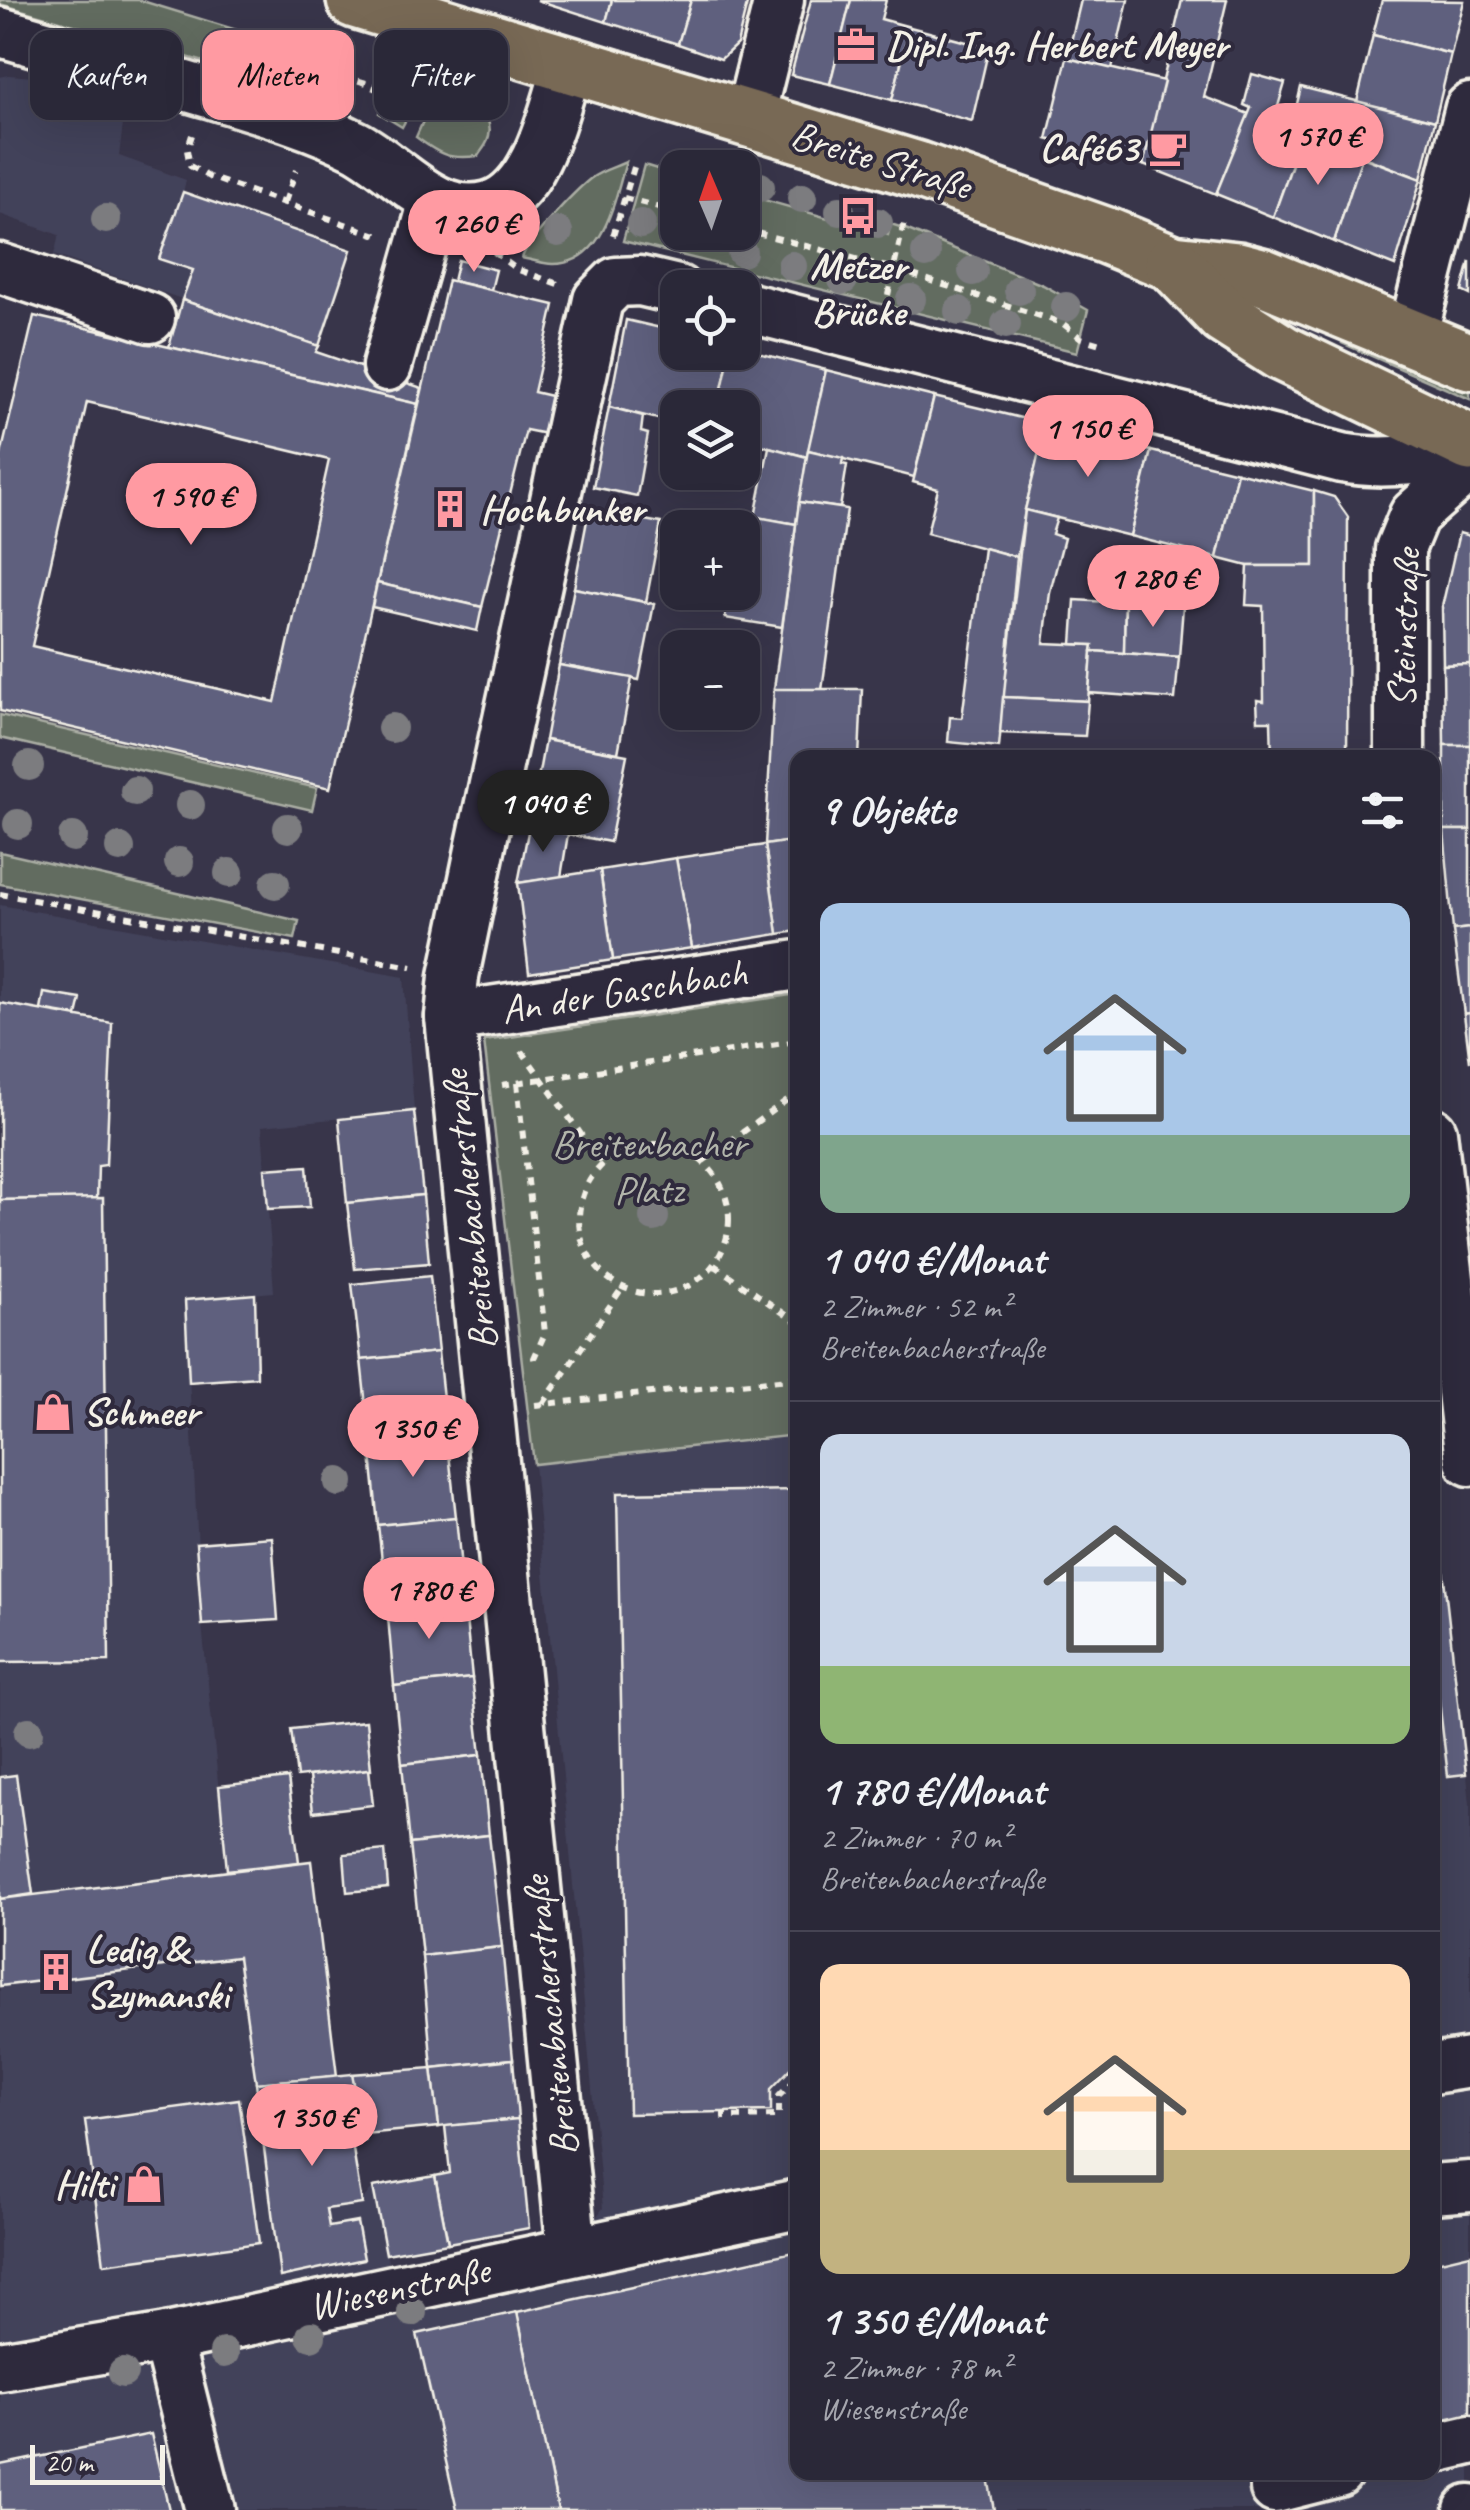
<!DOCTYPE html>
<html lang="de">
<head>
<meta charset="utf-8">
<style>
  body { margin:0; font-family:Caveat,sans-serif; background:#323040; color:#f1f3f6; height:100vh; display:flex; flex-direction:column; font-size:38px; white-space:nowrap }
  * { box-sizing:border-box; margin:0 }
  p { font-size:32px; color:#a5a6ae }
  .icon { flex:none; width:55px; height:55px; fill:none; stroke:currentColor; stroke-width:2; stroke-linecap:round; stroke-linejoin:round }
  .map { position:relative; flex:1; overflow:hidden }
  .side { position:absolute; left:790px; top:750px; width:650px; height:1730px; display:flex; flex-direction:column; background:#2a2838; border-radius:20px; box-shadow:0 10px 40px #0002,0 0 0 2px #464453 }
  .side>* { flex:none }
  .top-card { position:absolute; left:30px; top:30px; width:610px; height:90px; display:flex; gap:20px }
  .needle { width:65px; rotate:358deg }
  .buttons { position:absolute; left:660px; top:150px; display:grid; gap:20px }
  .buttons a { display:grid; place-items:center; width:100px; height:100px; border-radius:20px; background:#2a2838; box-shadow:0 10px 40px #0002,0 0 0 2px #464453; font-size:50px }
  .scale { position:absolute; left:30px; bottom:25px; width:135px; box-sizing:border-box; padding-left:10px; border:5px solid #f4f1e8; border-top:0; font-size:28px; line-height:35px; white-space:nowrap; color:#f4f1e8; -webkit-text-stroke:8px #2f2a3d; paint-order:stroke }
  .price { position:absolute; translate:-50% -85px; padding:0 22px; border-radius:35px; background:#ff9aa2; color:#111; font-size:32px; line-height:65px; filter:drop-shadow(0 2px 5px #0008) }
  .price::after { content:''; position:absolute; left:50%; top:60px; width:30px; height:22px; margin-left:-15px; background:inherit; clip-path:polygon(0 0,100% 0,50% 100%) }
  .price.active { background:#222; color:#fff }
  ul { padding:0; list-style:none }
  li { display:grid; align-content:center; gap:20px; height:530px; padding:0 30px }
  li+li { border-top:2px solid #464453 }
  li span { display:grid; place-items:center; height:310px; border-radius:20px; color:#555 }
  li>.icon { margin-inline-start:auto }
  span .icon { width:180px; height:180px; fill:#fffc; stroke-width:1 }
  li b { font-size:42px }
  h2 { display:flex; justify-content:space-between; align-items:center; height:120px; padding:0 30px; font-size:42px }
  .chip { padding:0 35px; border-radius:20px; background:#2a2838; box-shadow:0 10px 40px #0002,0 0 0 2px #464453; font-size:35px; line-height:90px }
  .chip.active { background:#ff9aa2; color:#111 }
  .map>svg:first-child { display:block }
</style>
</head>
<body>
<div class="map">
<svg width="1470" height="2510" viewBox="0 0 1470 2510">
  <rect width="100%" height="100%" fill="#38354a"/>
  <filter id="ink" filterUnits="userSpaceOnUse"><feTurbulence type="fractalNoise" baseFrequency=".01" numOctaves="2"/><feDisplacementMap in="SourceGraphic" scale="20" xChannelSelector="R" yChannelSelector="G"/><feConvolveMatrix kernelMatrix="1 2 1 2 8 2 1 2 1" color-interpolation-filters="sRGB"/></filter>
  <g filter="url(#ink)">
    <g fill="#43425a">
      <polygon points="9,75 33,77 125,108 119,156 186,180 183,192 351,250 319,346 54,255 59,235 0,214 0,77"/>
      <polygon points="0,905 404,977 414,1111 262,1126 274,1292 185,1300 202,1625 227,1870 311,1861 337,2075 352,2074 365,2141 352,2144 361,2202 373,2187 393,2288 572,2251 603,2208 534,1464 797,1435 798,2472 1432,2472 1433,1467 1470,1804 1470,2510 0,2510"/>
    </g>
    <g fill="#626c60" stroke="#abaea4" stroke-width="2.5">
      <polygon points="0,0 139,0 328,58 321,80 287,69 282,84 0,4"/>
      <path d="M393 74C420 82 506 98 487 142 485 147 481 151 478 156 448 160 439 154 416 137L424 119 410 112 402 127 379 113Z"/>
      <path d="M626 162C614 201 605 264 553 264 543 264 532 260 522 258 527 241 574 192 590 179 600 171 615 167 626 162Z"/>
      <polygon points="644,165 677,175 678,232 742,232 743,194 888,235 891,224 903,228 1043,285 1088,310 1077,352 623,241"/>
      <polygon points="1345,335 1470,388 1470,399 1342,343"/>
      <polygon points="0,715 317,788 312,810 0,738"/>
      <polygon points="0,852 299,921 295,939 0,884"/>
      <polygon points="797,994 797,1435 534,1464 484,1041"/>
    </g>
    <g fill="#5e617e" stroke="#f4f1e8" stroke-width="2.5" fill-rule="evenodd">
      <polygon points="537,0 612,0 606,22"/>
      <polygon points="612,0 691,0 678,44 606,22"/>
      <polygon points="691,0 748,0 737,44 721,59 678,44"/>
      <polygon points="811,0 851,0 830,84 791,75"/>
      <polygon points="851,0 886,0 881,19 910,27 892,100 830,84"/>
      <polygon points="1081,0 1128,0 1112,69 1067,58"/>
      <polygon points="1182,0 1227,0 1204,97 1249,114 1216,194 1143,165"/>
      <polygon points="1382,0 1464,1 1451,54 1373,35"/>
      <polygon points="910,27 989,48 972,121 892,100"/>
      <polygon points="1373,35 1451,54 1435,121 1357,102"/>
      <polygon points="1067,58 1164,81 1143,165 1047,139"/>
      <polygon points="1252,74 1285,83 1273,123 1303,134 1273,217 1216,194 1251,108 1244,105"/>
      <polygon points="1301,87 1435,121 1421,179 1303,134 1306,128 1297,104"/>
      <polygon points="1303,134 1362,157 1334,242 1273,217"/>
      <polygon points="1362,157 1421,179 1395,266 1334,242"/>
      <polygon points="183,192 351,250 319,346 182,300 193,270 159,259"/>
      <polygon points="458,260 496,270 491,290 453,281"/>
      <polygon points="1470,261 1470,295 1462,291"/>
      <polygon points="448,280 554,305 534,392 555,397 546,434 526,430 482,607 377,583"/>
      <polygon points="182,300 319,346 316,352 422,388 418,404 169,347"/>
      <path d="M34 316 418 404 330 788 0 711V459ZM87 402 329 460 275 702 32 646Z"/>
      <polygon points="626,320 678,332 678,352 730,352 718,408 678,408 678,424 609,407"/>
      <polygon points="742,349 826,370 807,457 742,440 742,408 718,408 730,352 742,352"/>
      <polygon points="826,370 934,397 914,477 808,450"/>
      <polygon points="934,397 1046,424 1025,510 1017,557 927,533 938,489 913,482"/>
      <polygon points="609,407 643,416 641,432 648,434 637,496 593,487"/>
      <polygon points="1046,424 1151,451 1130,536 1025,510"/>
      <polygon points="769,447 807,457 796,524 755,517"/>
      <polygon points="808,450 843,458 842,464 847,465 840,508 799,502"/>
      <polygon points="1151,451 1237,472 1217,558 1130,536"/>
      <polygon points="1237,472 1314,491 1314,566 1248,566 1217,558"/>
      <polygon points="1314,491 1334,497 1348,517 1347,758 1272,758 1271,721 1258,721 1257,700 1264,701 1263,606 1246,605 1248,566 1314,566"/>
      <polygon points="799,502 847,509 822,690 774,689"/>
      <polygon points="589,510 661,523 646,602 574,588"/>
      <polygon points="1025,510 1057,518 1052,534 1064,538 1050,592 1044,643 1093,645 1088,701 1003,697"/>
      <polygon points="741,514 796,524 782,627 725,618 729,592 742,592 742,528 739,528"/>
      <polygon points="1459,533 1470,536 1470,664 1443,665 1442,607"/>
      <polygon points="984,548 1017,557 999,747 948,742 950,717 962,718"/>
      <polygon points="377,583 482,607 477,631 372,607"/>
      <polygon points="574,588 654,604 639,680 559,665"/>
      <polygon points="1075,600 1125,603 1124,653 1092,651 1093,645 1072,644"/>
      <polygon points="1125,603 1183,606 1179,657 1124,653"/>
      <polygon points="1092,651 1179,657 1175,699 1089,693"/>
      <polygon points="1470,664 1470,745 1444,745 1443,665"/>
      <polygon points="559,665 632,678 618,753 545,740"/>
      <polygon points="774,689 862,689 859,758 798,758 798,840 765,845"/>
      <polygon points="1003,697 1088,701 1085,736 1000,733"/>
      <polygon points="545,740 627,755 610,842 529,827"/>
      <rect x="1444" y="745" width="26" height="85"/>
      <polygon points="529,827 568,834 561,877 518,883"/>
      <polygon points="1444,830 1470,830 1470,928 1453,930"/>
      <polygon points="798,840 798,931 778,934 765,845"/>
      <polygon points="765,845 778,934 692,948 676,858"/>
      <polygon points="676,858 692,948 613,960 600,870"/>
      <polygon points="600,870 613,960 529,973 518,883"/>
      <polygon points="1470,928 1470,1013 1464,1014 1453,930"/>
      <polygon points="44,993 81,999 77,1016 41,1010"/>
      <polygon points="0,1003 112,1023 106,1165 98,1166 97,1199 0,1200"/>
      <polygon points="1470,1013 1470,1062 1464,1014"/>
      <polygon points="414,1111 423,1195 347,1203 339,1119"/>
      <polygon points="307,1166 310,1207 268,1209 265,1169"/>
      <polygon points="423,1195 429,1263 355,1269 347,1203"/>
      <polygon points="103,1198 109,1661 0,1662 0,1200"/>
      <polygon points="430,1276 438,1352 361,1360 352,1284"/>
      <polygon points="255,1294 257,1377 189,1382 185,1300"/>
      <polygon points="438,1352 447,1435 370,1444 361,1360"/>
      <polygon points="447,1435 456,1517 378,1525 370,1444"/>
      <polygon points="798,1490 798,2061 771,2089 771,2111 629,2114 617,1493"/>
      <polygon points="1435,1498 1466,1774 1448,1776 1432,1641 1432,1499"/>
      <polygon points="456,1517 464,1599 387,1605 378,1525"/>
      <polygon points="272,1537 278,1620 202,1625 196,1543"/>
      <polygon points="464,1599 472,1678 394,1686 387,1605"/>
      <polygon points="472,1678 481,1755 402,1764 394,1686"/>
      <polygon points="366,1721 371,1769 297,1777 291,1729"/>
      <polygon points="481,1755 489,1835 410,1844 402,1764"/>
      <polygon points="369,1769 373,1805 313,1812 309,1776"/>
      <polygon points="16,1775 33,1894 0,1899 0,1777"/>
      <polygon points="288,1778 299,1862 227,1870 219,1786"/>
      <polygon points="489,1835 502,1947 422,1956 410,1844"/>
      <polygon points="385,1850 388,1888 347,1892 344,1854"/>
      <polygon points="311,1861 337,2076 256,2083 238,1957 0,1986 0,1899"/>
      <polygon points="502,1947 513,2059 432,2068 422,1956"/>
      <polygon points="513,2059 518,2119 439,2127 432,2068"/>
      <polygon points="432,2068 439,2127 364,2134 352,2074"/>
      <polygon points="352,2074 365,2141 352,2143 362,2204 326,2209 329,2227 357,2222 364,2259 280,2277 256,2083"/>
      <polygon points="239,2099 259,2243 104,2264 85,2120"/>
      <polygon points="518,2119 529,2228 448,2243 435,2176 450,2173 445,2126"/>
      <polygon points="435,2176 448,2243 386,2254 373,2187"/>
      <polygon points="798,2251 798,2472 987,2472 994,2510 558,2510 517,2312"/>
      <polygon points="1470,2254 1470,2422 1432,2432 1432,2263"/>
      <polygon points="517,2312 558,2510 457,2510 417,2334"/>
      <polygon points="151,2434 169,2510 0,2510 0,2465"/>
    </g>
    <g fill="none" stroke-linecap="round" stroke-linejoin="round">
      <g stroke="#f4f1e8" stroke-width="55">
        <g id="minor">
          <path d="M0 32C71 52 141 73 212 94 260 109 309 122 355 145 398 167 435 221 489 206 538 192 554 108 568 65"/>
          <polyline points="749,120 779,0"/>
          <polyline points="0,268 150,318"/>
          <path d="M742 306 1342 458C1385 466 1427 458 1470 453"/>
          <polyline points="1412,337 1470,108"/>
          <polyline points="387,366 434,201"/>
          <polyline points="1400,758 1400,549 1414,515 1470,465"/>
          <polyline points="450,1017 798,965"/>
          <polyline points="1432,1132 1470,1461"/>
          <polyline points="1432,2069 1470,2063"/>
          <polyline points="1432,2189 1470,2186"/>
          <polyline points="572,2251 450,1017 454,976 481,845 598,300 616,282 640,281 678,290"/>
          <polyline points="167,2338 210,2510"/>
          <polyline points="0,2366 167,2338 798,2204"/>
          <polyline points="1432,2449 1470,2440"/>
          <polyline points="1275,2488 1338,2472"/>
          <polyline points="1469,2510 1470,2510"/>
        </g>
      </g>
      <g stroke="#f4f1e8" stroke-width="62">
        <g id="major">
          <polyline points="355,0 918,170 1107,236 1173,263 1238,270 1261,276 1470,362"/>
          <polyline points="1173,263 1224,316 1282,353 1470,443"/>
        </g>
      </g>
      <g stroke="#f4f1e8" stroke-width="6" stroke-dasharray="8 8" stroke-linecap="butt">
        <polyline points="343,76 376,86 372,98"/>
        <polyline points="192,135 187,150 190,166 209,177 377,235"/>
        <polyline points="624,198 678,212"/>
        <polyline points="285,202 296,170"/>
        <polyline points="742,229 894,269 1062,323 1081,338 1100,344"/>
        <polyline points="613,236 635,164"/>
        <polyline points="494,252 516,269 558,284"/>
        <polyline points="888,295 905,218"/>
        <polyline points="0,894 412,967"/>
        <polyline points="795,1011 798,1035"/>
        <polyline points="522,1051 602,1164"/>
        <polyline points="517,1083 545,1333 534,1358 535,1363"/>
        <polyline points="502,1085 798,1041"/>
        <circle cx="654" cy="1219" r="75"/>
        <polyline points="703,1161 798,1092"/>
        <polyline points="714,1265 798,1323"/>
        <polyline points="543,1404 622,1288"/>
        <polyline points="535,1405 798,1378"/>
        <polyline points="724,2111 724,2117 779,2116 779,2096 798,2077"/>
      </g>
      <use href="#minor" stroke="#2f2a3d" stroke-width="48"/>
      <use href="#major" stroke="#786954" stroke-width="55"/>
    </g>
    <g fill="#7b7b7f">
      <circle cx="442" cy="92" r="15"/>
      <circle cx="760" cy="187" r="15"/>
      <circle cx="802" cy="198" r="15"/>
      <circle cx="840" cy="211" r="15"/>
      <circle cx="106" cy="219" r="15"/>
      <circle cx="878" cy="223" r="15"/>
      <circle cx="641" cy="224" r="15"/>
      <circle cx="558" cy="232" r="15"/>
      <circle cx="742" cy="252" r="15"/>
      <circle cx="926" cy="253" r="15"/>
      <circle cx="792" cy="266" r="15"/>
      <circle cx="973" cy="271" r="15"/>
      <circle cx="843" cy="280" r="15"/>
      <circle cx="1019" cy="290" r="15"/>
      <circle cx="911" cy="299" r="15"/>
      <circle cx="1066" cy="307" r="15"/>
      <circle cx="959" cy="311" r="15"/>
      <circle cx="1006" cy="324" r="15"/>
      <circle cx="392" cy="728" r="15"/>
      <circle cx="29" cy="766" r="15"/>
      <circle cx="135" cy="791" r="15"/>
      <circle cx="190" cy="805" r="15"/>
      <circle cx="18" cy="824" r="15"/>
      <circle cx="288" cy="828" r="15"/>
      <circle cx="73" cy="837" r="15"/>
      <circle cx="120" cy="848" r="15"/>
      <circle cx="179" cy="862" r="15"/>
      <circle cx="229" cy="873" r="15"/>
      <circle cx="275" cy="884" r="15"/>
      <circle cx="654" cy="1217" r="15"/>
      <circle cx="339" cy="1482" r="15"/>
      <circle cx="29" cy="1732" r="15"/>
      <circle cx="412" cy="2312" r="15"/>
      <circle cx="311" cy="2336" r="15"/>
      <circle cx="224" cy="2353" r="15"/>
      <circle cx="123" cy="2373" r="15"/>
    </g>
  </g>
  <defs>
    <g id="office-bare" transform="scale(3)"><path d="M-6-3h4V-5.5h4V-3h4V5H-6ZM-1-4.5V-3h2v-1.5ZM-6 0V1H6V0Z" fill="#ff9aa2" stroke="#2f2a3d" stroke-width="2.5" paint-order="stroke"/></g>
    <g id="cafe-bare" transform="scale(3)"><path d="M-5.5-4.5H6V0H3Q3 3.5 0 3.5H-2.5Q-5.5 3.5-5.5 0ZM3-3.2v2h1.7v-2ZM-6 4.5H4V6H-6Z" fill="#ff9aa2" stroke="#2f2a3d" stroke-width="2.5" paint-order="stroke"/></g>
    <g id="bus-bare" transform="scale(3)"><path d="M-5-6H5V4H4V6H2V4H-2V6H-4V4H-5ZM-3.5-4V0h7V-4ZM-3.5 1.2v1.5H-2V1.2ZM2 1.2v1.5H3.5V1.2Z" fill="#ff9aa2" stroke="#2f2a3d" stroke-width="2.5" paint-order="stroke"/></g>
    <g id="building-bare" transform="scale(3)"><path d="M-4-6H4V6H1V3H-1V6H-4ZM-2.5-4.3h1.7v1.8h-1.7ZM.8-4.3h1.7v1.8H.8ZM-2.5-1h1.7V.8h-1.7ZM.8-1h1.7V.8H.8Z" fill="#ff9aa2" stroke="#2f2a3d" stroke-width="2.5" paint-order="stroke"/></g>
    <g id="shop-bare" transform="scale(3)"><path d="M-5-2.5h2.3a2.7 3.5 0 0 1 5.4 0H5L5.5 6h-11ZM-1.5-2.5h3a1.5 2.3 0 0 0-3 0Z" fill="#ff9aa2" stroke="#2f2a3d" stroke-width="2.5" paint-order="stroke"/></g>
  </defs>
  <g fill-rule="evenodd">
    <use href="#office-bare" x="856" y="45"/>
    <use href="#cafe-bare" x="1168" y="148"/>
    <use href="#bus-bare" x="858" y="216"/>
    <use href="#building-bare" x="450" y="509"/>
    <use href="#shop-bare" x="53" y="1412"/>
    <use href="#building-bare" x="56" y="1972"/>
    <use href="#shop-bare" x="144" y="2184"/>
  </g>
  <g text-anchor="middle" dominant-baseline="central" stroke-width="8" stroke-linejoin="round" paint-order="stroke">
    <g font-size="40" font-weight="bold" fill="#f4f1e8" stroke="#2f2a3d" text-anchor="start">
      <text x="886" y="45">Dipl. Ing. Herbert Meyer</text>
      <text x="1138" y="148" text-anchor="end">Café63</text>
      <text x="858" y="266" text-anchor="middle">Metzer<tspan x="858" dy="46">Brücke</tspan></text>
      <text x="480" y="509">Hochbunker</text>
      <text x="83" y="1412">Schmeer</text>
      <text x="86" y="1949">Ledig &amp;<tspan x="86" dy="46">Szymanski</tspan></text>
      <text x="114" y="2184" text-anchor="end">Hilti</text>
    </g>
    <g font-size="40" fill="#f4f1e8" stroke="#2f2a3d">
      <text transform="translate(881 160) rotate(17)">Breite Straße</text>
      <text transform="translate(1404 628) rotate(-88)">Steinstraße</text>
      <text transform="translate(624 991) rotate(-9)">An der Gaschbach</text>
      <text transform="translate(469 1210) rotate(-96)">Breitenbacherstraße</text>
      <text transform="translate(550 2016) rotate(-96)">Breitenbacherstraße</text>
      <text transform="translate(399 2288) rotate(-12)">Wiesenstraße</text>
    </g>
    <g font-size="40" fill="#b2b5ab" stroke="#2f2a3d">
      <text x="649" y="1144">Breitenbacher<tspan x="649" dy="46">Platz</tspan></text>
    </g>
  </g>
</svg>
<div class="buttons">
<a><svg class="needle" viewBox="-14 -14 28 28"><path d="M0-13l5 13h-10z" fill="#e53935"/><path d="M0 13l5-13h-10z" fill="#a5a6ae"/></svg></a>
<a><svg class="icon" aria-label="locate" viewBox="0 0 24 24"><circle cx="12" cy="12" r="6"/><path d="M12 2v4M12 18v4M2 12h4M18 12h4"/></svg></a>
<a><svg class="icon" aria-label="layers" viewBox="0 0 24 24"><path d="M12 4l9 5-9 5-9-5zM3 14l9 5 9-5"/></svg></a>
<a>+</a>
<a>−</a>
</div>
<div class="scale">20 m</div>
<b class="price" style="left:1318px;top:188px">1 570 €</b>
<b class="price" style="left:474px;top:275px">1 260 €</b>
<b class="price" style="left:1088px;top:480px">1 150 €</b>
<b class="price" style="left:191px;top:548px">1 590 €</b>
<b class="price" style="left:1153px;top:630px">1 280 €</b>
<b class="price active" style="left:543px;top:855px">1 040 €</b>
<b class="price" style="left:413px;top:1480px">1 350 €</b>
<b class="price" style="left:429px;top:1642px">1 780 €</b>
<b class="price" style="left:312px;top:2169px">1 350 €</b>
<div class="top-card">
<a class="chip">Kaufen</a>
<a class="chip active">Mieten</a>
<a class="chip">Filter</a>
</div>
<section class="side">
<h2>9 Objekte<svg class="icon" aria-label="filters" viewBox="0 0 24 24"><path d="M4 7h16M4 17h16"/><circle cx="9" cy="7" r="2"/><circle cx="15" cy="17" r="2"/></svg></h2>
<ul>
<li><span style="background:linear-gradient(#a9c7e8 75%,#7fa58c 0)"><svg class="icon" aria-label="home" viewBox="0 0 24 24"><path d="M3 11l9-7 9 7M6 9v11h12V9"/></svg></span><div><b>1 040 €/Monat</b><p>2 Zimmer · 52 m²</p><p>Breitenbacherstraße</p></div></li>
<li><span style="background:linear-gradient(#c9d6e8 75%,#8fb573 0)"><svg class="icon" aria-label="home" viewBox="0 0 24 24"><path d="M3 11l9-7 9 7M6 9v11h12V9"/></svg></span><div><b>1 780 €/Monat</b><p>2 Zimmer · 70 m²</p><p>Breitenbacherstraße</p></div></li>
<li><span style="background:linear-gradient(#ffd9b3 60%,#c2b280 0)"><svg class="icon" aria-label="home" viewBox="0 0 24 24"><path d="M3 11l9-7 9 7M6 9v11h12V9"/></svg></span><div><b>1 350 €/Monat</b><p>2 Zimmer · 78 m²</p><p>Wiesenstraße</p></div></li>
</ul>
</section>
</div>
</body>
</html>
